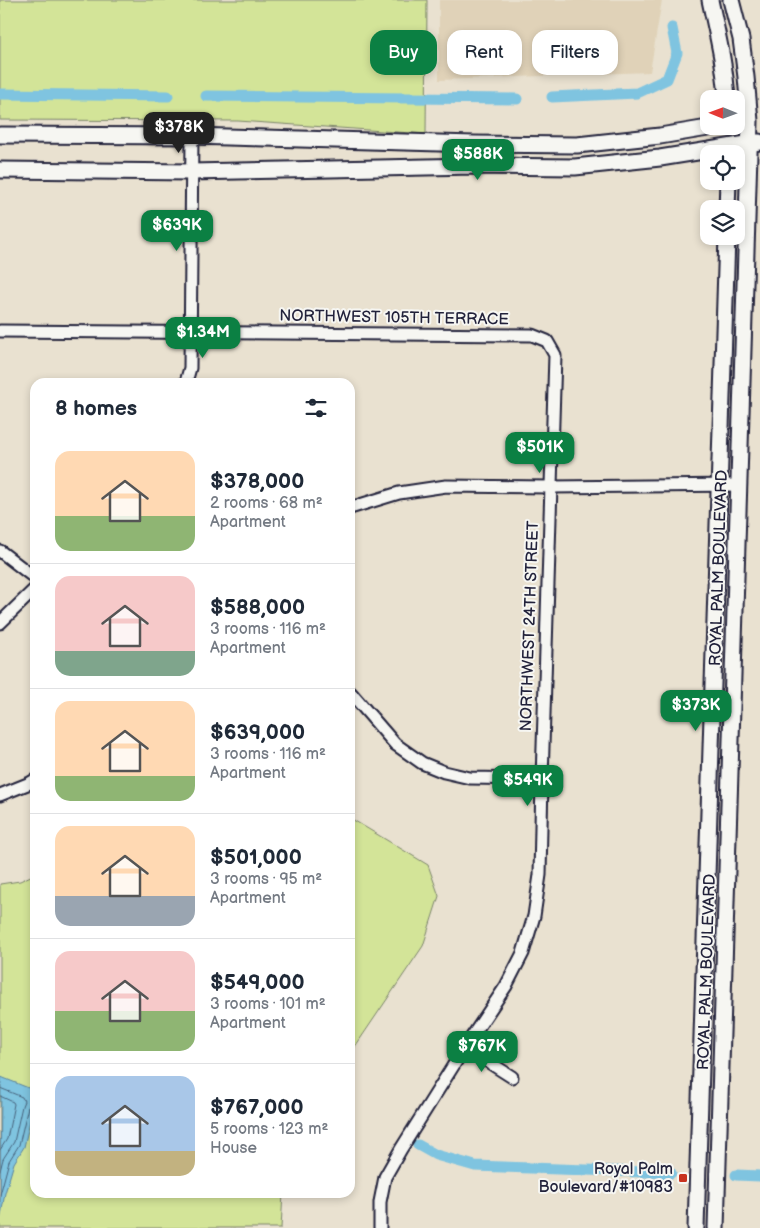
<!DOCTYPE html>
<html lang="en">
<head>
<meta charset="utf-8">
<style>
  body { margin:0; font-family:"Balsamiq Sans",sans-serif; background:#f2f2f3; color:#1f2937; height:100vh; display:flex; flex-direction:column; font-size:19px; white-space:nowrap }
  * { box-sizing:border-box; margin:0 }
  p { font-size:16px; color:#747a83 }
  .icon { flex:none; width:28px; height:28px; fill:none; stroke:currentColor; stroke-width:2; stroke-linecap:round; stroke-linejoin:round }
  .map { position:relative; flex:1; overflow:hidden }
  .sheet { position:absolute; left:30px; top:378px; width:325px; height:820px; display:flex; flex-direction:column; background:#fff; border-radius:15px; box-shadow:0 2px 8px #0003 }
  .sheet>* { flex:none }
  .banner { position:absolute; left:370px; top:30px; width:315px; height:45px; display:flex; gap:10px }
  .needle { width:32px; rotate:271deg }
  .tools { position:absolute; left:700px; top:90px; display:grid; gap:10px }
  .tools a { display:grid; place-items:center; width:45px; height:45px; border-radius:10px; background:#fff; box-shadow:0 2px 8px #0003; font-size:25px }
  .price { position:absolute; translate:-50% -42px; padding:0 11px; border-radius:10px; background:#0b8043; color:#fff; font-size:16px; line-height:32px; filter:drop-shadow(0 1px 2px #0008) }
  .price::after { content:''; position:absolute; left:50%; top:30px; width:15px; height:11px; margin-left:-8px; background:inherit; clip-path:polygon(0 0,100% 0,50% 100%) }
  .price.current { background:#222; color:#fff }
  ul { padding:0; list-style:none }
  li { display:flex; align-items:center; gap:15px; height:125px; padding:0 25px }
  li+li { border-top:1px solid #e0e1e3 }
  li span { display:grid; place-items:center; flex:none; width:140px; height:100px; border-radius:15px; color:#555 }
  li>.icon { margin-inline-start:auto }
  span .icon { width:60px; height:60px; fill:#fffc; stroke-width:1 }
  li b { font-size:21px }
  h2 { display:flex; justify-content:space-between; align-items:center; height:60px; padding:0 25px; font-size:21px }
  .pill { padding:0 18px; border-radius:15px; background:#fff; box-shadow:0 2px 8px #0003; font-size:18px; line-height:45px }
  .pill.current { background:#0b8043; color:#fff }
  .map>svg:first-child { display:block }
</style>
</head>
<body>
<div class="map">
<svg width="760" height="1228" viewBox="0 0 760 1228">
  <rect width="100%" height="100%" fill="#e9e1d0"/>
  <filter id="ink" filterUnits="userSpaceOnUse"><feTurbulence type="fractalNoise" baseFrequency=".02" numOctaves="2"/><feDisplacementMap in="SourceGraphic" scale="10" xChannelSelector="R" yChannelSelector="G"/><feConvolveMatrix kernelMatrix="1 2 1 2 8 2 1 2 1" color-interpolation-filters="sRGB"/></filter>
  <g filter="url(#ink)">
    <polygon fill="#e0d2b8" points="439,0 662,0 650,72 439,80"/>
    <g fill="#d3e498" stroke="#7a836a">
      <polygon points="0,0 427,0 426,134 238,121 0,120"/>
      <polygon points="350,818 428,865 439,896 423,946 350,1054"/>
      <polygon points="35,874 35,1192 283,1193 281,1228 0,1228 0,884 20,881"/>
    </g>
    <polygon fill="#7fc4e0" stroke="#5a839e" points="1,1077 31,1089 35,1099 24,1147 14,1163 5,1193 0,1221"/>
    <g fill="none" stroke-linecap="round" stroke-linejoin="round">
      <g stroke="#47637d" stroke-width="1">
        <polyline points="0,1088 22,1097 24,1101 22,1106 14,1142 3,1159 0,1171"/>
        <polyline points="0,1096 13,1102 14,1104 7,1139 0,1150"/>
        <polyline points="0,1195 9,1161 19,1145 28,1107 31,1104 35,1103"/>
      </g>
      <g stroke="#7fc4e0" stroke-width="11">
        <polyline points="0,94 168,96"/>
        <polyline points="206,96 517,99"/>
        <polyline points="552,97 637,93 667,79 677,53 672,28"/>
        <polyline points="418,1145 436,1155 475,1166 671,1173"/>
        <polyline points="736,1175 760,1176"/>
      </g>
      <g stroke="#22223b" stroke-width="15">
        <g id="minor">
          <polyline points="0,331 532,335 547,341 555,355 542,779 540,875 534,916 523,953 506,986 465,1047 401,1149 385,1177 380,1202 380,1228"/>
          <polyline points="186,382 190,368 192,136"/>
          <polyline points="350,508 399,493 446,486 551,487 739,485"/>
          <polyline points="0,551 35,578"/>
          <polyline points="0,623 35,589"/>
          <polyline points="350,692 395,744 422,763 444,772 470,778 542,779"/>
          <polyline points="0,795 30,783 35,780"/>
          <polyline points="465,1047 512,1077"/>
        </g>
      </g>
      <g stroke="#22223b" stroke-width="19">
        <g id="secondary">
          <path d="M710 0C717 33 725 65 727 99"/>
          <polyline points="0,135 192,136 474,144 577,145 660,136 720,126"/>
          <polyline points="0,170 191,172 473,166 575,167 660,158 759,142"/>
          <polyline points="727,209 728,181"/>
          <polyline points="696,1228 727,236"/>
          <polyline points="716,1228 750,121 746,77 741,39 731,0"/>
        </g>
      </g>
      <use href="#minor" stroke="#f6f6f2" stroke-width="11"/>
      <use href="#secondary" stroke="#f6f6f2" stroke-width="15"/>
    </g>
  </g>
  <rect fill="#c8321e" stroke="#f6f6f2" stroke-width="2" x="678" y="1173" width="10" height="10" rx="2.5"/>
  <g text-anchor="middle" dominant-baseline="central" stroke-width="4" stroke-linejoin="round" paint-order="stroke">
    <g font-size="16" fill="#22223b" stroke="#f6f6f2">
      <text transform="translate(394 318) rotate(1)">NORTHWEST 105TH TERRACE</text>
      <text transform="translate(719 568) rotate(-88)">ROYAL PALM BOULEVARD</text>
      <text transform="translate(530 626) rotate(-88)">NORTHWEST 24TH STREET</text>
      <text transform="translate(707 972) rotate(-88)">ROYAL PALM BOULEVARD</text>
    </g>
    <g font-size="16" fill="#22223b" stroke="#f6f6f2" text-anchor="end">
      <text x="673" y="1169">Royal Palm<tspan x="673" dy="18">Boulevard/#10983</tspan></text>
    </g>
  </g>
</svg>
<div class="tools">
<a><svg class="needle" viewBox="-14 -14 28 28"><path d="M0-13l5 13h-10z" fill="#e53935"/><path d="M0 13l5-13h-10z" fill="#747a83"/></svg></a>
<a><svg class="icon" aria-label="locate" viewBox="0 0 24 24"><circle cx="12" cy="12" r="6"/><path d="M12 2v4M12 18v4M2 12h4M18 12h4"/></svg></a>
<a><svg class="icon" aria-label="layers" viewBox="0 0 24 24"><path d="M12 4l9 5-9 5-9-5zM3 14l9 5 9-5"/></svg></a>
</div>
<b class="price current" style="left:179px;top:154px">$378K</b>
<b class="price" style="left:478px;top:181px">$588K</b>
<b class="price" style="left:177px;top:252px">$639K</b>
<b class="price" style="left:203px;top:359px">$1.34M</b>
<b class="price" style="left:540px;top:474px">$501K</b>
<b class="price" style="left:696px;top:732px">$373K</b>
<b class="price" style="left:528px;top:807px">$549K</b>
<b class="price" style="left:482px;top:1073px">$767K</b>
<div class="banner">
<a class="pill current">Buy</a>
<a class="pill">Rent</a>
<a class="pill">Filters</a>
</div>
<section class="sheet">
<h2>8 homes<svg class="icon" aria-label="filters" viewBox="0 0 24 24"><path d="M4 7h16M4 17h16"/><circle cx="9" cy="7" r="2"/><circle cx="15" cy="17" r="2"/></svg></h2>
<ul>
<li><span style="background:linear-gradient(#ffd9b3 65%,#8fb573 0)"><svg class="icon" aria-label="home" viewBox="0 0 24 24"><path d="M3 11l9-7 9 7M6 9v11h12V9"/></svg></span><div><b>$378,000</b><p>2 rooms · 68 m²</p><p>Apartment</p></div></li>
<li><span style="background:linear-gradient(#f6c9c9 75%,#7fa58c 0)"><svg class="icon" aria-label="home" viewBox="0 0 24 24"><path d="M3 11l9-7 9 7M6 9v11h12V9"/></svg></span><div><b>$588,000</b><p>3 rooms · 116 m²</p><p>Apartment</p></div></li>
<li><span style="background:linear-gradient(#ffd9b3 75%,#8fb573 0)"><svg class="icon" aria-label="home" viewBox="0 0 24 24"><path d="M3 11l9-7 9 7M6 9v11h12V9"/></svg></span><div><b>$639,000</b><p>3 rooms · 116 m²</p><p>Apartment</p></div></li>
<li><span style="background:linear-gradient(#ffd9b3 70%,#9aa5b1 0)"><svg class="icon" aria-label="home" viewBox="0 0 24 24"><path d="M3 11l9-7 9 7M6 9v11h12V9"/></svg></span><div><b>$501,000</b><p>3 rooms · 95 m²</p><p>Apartment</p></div></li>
<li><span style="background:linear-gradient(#f6c9c9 60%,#8fb573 0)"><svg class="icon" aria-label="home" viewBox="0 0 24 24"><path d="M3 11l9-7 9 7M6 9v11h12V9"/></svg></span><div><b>$549,000</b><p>3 rooms · 101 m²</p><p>Apartment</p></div></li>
<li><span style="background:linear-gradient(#a9c7e8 75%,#c2b280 0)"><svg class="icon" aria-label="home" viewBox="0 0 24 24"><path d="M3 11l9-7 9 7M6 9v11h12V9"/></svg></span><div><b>$767,000</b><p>5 rooms · 123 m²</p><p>House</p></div></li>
</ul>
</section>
</div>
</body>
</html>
